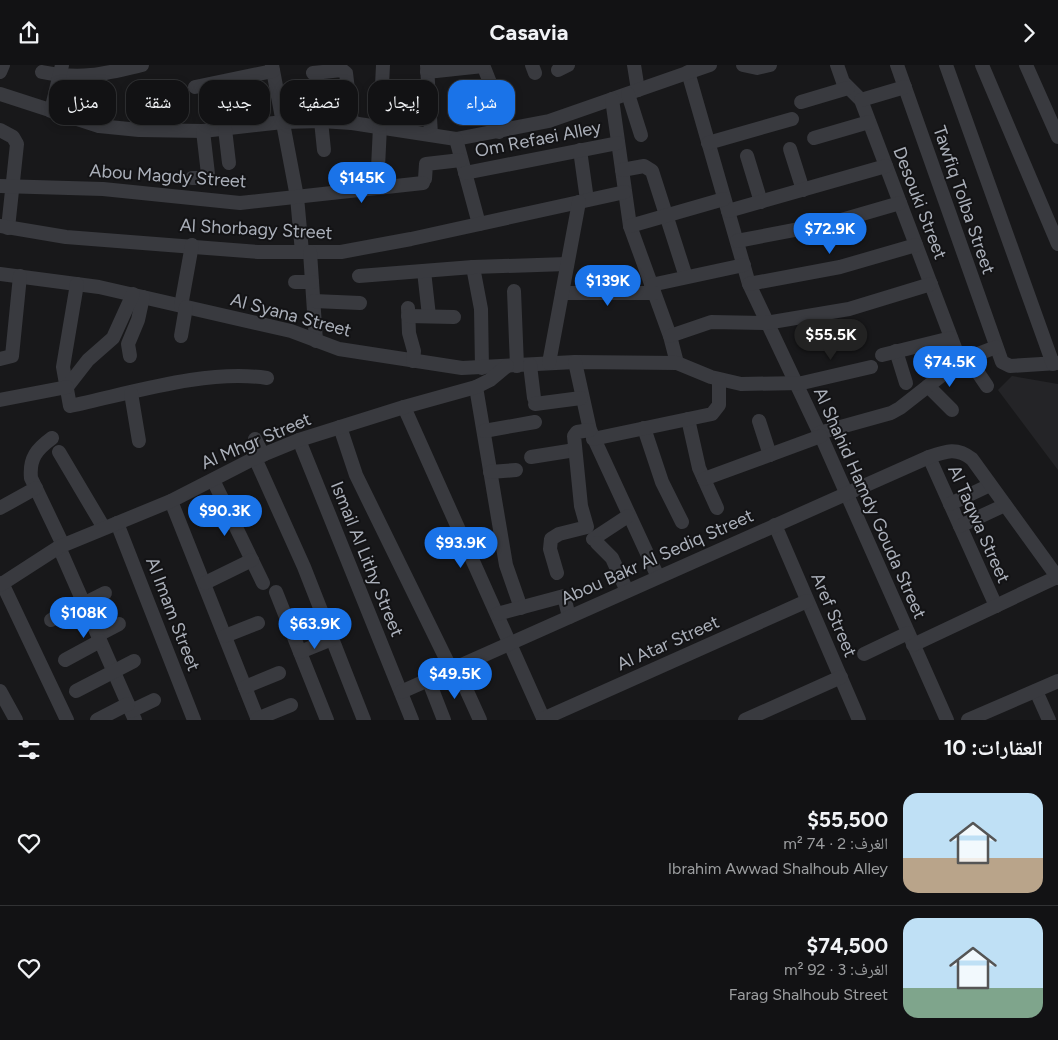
<!DOCTYPE html>
<html lang="ar">
<head>
<meta charset="utf-8">
<style>
  body { margin:0; font-family:Figtree,"Noto Naskh Arabic",sans-serif; background:#1b1b1d; color:#f1f3f6; direction:rtl; height:100vh; display:flex; flex-direction:column; font-size:19px; white-space:nowrap }
  * { box-sizing:border-box; margin:0 }
  p { font-size:16px; color:#9c9ea0 }
  .icon { flex:none; width:28px; height:28px; fill:none; stroke:currentColor; stroke-width:2; stroke-linecap:round; stroke-linejoin:round }
  .map { position:relative; height:655px; overflow:hidden; direction:ltr }
  .drawer { display:flex; flex-direction:column; background:#121214; flex:1 }
  .drawer>* { flex:none }
  .top-card { position:absolute; left:15px; top:15px; width:500px; height:45px; direction:rtl; display:flex; gap:10px }
  .price { position:absolute; translate:-50% -42px; padding:0 11px; border-radius:18px; background:#1a73e8; color:#fff; font-size:16px; line-height:32px; filter:drop-shadow(0 1px 2px #0008) }
  .price::after { content:''; position:absolute; left:50%; top:30px; width:15px; height:11px; margin-left:-8px; background:inherit; clip-path:polygon(0 0,100% 0,50% 100%) }
  .price.current { background:#222; color:#fff }
  ul { padding:0; list-style:none }
  li { display:flex; align-items:center; gap:15px; height:125px; padding:0 15px }
  li+li { border-top:1px solid #313234 }
  li span { display:grid; place-items:center; flex:none; width:140px; height:100px; border-radius:15px; color:#555 }
  li>.icon { margin-inline-start:auto }
  span .icon { width:60px; height:60px; fill:#fffc; stroke-width:1 }
  li b { font-size:21px }
  h2 { display:flex; justify-content:space-between; align-items:center; height:60px; padding:0 15px; font-size:21px }
  .pill { padding:0 18px; border-radius:15px; background:#121214; box-shadow:0 2px 8px #0003,0 0 0 1px #313234; font-size:18px; line-height:45px }
  .pill.current { background:#1a73e8; color:#fff }
  header { display:flex; justify-content:space-between; align-items:center; height:65px; padding:0 15px; background:#121214; font-size:22px; font-weight:700 }
  .map>svg:first-child { display:block }
</style>
</head>
<body>
<header><svg class="icon" aria-label="forward" viewBox="0 0 24 24"><path d="M9 5l7 7-7 7"/></svg>Casavia<svg class="icon" aria-label="share" viewBox="0 0 24 24"><path d="M12 15V3M7 8l5-5 5 5M5 13v7h14v-7"/></svg></header>
<div class="map">
<svg width="1058" height="655" viewBox="0 0 1058 655">
  <rect width="100%" height="100%" fill="#18181a"/>
  <polygon fill="#242427" points="1012,311 1058,319 1058,405 998,325"/>
  <g fill="none" stroke-linecap="round" stroke-linejoin="round">
    <g stroke="#393a3f" stroke-width="14">
      <polyline points="272,0 297,132 302,187"/>
      <polyline points="427,0 431,70"/>
      <polyline points="483,0 493,25 499,67"/>
      <polyline points="532,0 535,8"/>
      <polyline points="634,0 638,25"/>
      <polyline points="743,0 757,3 770,0"/>
      <polyline points="837,0 843,17 861,35 960,296"/>
      <polyline points="897,0 1002,297 1010,301 1058,298"/>
      <polyline points="946,0 1053,299"/>
      <polyline points="982,0 1058,179"/>
      <polyline points="1026,0 1058,72"/>
      <polyline points="558,5 568,0"/>
      <polyline points="0,7 3,0"/>
      <path d="M42 7C82 15 104 9 142 0"/>
      <polyline points="427,7 483,1"/>
      <polyline points="688,7 749,219 821,371 947,655"/>
      <polyline points="313,8 342,5 346,8 352,58"/>
      <polyline points="195,22 273,6"/>
      <polyline points="0,29 99,61 139,65 203,66 283,57 321,56 352,58 456,74 549,56 710,0"/>
      <polyline points="628,29 641,70"/>
      <polyline points="612,34 630,161 670,271 677,298"/>
      <polyline points="861,35 905,22"/>
      <polyline points="801,37 848,23"/>
      <polyline points="51,46 62,0"/>
      <polyline points="321,56 324,85"/>
      <polyline points="225,64 229,98"/>
      <polyline points="0,65 13,72 17,79 8,163"/>
      <polyline points="814,73 869,57"/>
      <polyline points="456,74 479,159"/>
      <polyline points="708,78 792,54"/>
      <polyline points="790,84 803,125"/>
      <polyline points="580,85 587,135"/>
      <polyline points="747,91 761,137"/>
      <polyline points="622,105 644,101 652,106 686,212"/>
      <polyline points="465,108 618,78"/>
      <polyline points="192,113 205,113 208,109 203,66"/>
      <polyline points="425,114 426,99 461,95"/>
      <polyline points="0,121 103,124 240,138 423,118"/>
      <polyline points="377,123 383,0"/>
      <polyline points="728,146 886,101"/>
      <polyline points="0,161 66,172 258,187 341,187 411,174 625,127"/>
      <polyline points="630,161 724,134"/>
      <polyline points="737,176 831,158 900,138"/>
      <polyline points="310,187 316,276"/>
      <polyline points="473,202 481,244 482,303"/>
      <polyline points="424,206 429,251"/>
      <polyline points="0,209 99,222 291,266 339,284 462,303 575,297 677,298 711,312 741,319 802,318 871,302"/>
      <polyline points="359,211 473,202 567,199"/>
      <polyline points="295,217 312,217"/>
      <path d="M77 219 63 302 70 341C132 328 205 304 267 313"/>
      <polyline points="749,219 840,202 916,180"/>
      <polyline points="651,220 744,200"/>
      <polyline points="514,226 517,301"/>
      <polyline points="562,228 654,228"/>
      <polyline points="314,236 360,238"/>
      <polyline points="181,241 192,180"/>
      <polyline points="408,243 409,268 414,286 413,296"/>
      <polyline points="408,251 454,252"/>
      <polyline points="181,271 186,242"/>
      <polyline points="670,271 711,257 766,258 849,244 931,219"/>
      <polyline points="896,286 906,318"/>
      <polyline points="882,290 951,273"/>
      <polyline points="130,291 128,279 138,255 143,232"/>
      <polyline points="968,293 987,321"/>
      <polyline points="0,294 12,291 20,211"/>
      <polyline points="575,297 590,365 658,512"/>
      <polyline points="549,298 579,137"/>
      <polyline points="530,300 534,333"/>
      <polyline points="928,321 952,345"/>
      <polyline points="67,322 88,295 113,273 133,229"/>
      <polyline points="476,322 506,500 521,543"/>
      <polyline points="131,328 139,376"/>
      <polyline points="0,335 67,322"/>
      <polyline points="535,339 581,333"/>
      <polyline points="404,342 544,655"/>
      <polyline points="688,354 699,403 717,443"/>
      <polyline points="759,356 770,390"/>
      <polyline points="340,362 356,410 451,604"/>
      <polyline points="644,363 662,417 682,457"/>
      <polyline points="484,366 535,357"/>
      <polyline points="819,368 891,348 900,343 960,296 996,282"/>
      <path d="M52 373C37 384 29 393 31 413L63 480"/>
      <polyline points="255,374 263,390"/>
      <polyline points="593,374 712,349 719,340 719,315"/>
      <polyline points="299,375 412,655"/>
      <polyline points="59,387 104,463"/>
      <polyline points="531,392 575,385"/>
      <polyline points="929,392 996,541"/>
      <polyline points="255,393 304,502 364,655"/>
      <polyline points="490,407 516,405"/>
      <polyline points="704,414 821,371"/>
      <polyline points="213,415 263,518"/>
      <polyline points="171,436 258,655"/>
      <polyline points="950,439 990,420"/>
      <polyline points="0,443 36,423"/>
      <polyline points="117,458 194,655"/>
      <polyline points="775,460 859,655"/>
      <polyline points="960,461 1005,440"/>
      <polyline points="593,474 628,451"/>
      <polyline points="597,478 612,493 627,526"/>
      <polyline points="59,482 135,655"/>
      <polyline points="557,508 550,484 551,474 559,469 587,462 581,441 574,371 577,367 590,365"/>
      <polyline points="2,518 67,655"/>
      <polyline points="205,518 252,495"/>
      <polyline points="0,520 59,482 171,436 255,393 299,375 404,342 476,322 490,315 507,301"/>
      <polyline points="276,527 327,655"/>
      <polyline points="497,549 564,531 569,552"/>
      <polyline points="51,555 105,528"/>
      <polyline points="98,570 119,559"/>
      <polyline points="225,571 258,558"/>
      <polyline points="913,580 1057,512"/>
      <polyline points="300,587 332,574"/>
      <polyline points="864,589 908,568"/>
      <polyline points="65,595 100,576"/>
      <polyline points="456,602 480,655"/>
      <polyline points="428,614 444,655"/>
      <polyline points="245,622 279,608"/>
      <polyline points="0,626 16,655"/>
      <polyline points="76,626 134,596"/>
      <polyline points="1036,626 1049,655"/>
      <path d="M401 627 929 392C946 386 957 382 972 394L1058 513"/>
      <polyline points="131,646 154,635"/>
      <polyline points="257,654 291,640"/>
      <polyline points="543,654 807,536"/>
      <polyline points="97,655 128,639"/>
      <polyline points="745,655 841,612"/>
      <polyline points="968,655 1058,616"/>
    </g>
  </g>
  <g text-anchor="middle" dominant-baseline="central" stroke-width="4" stroke-linejoin="round" paint-order="stroke">
    <g font-size="18" fill="#abb0ba" stroke="#131315">
      <text transform="translate(538 74) rotate(-11)">Om Refaei Alley</text>
      <text transform="translate(168 111) rotate(4)">Abou Magdy Street</text>
      <text transform="translate(964 135) rotate(71)">Tawfiq Tolba Street</text>
      <text transform="translate(920 138) rotate(69)">Desouki Street</text>
      <text transform="translate(256 164) rotate(3)">Al Shorbagy Street</text>
      <text transform="translate(291 250) rotate(15)">Al Syana Street</text>
      <text transform="translate(256 376) rotate(-23)">Al Mhgr Street</text>
      <text transform="translate(870 438) rotate(66)">Al Shahid Hamdy Gouda Street</text>
      <text transform="translate(979 459) rotate(66)">Al Taqwa Street</text>
      <text transform="translate(657 492) rotate(-24)">Abou Bakr Al Sediq Street</text>
      <text transform="translate(367 494) rotate(68)">Ismail Al Lithy Street</text>
      <text transform="translate(173 549) rotate(69)">Al Imam Street</text>
      <text transform="translate(834 550) rotate(67)">Aref Street</text>
      <text transform="translate(668 578) rotate(-24)">Al Atar Street</text>
    </g>
  </g>
</svg>
<b class="price" style="left:362px;top:139px">$145K</b>
<b class="price" style="left:830px;top:190px">$72.9K</b>
<b class="price" style="left:608px;top:242px">$139K</b>
<b class="price current" style="left:831px;top:296px">$55.5K</b>
<b class="price" style="left:950px;top:323px">$74.5K</b>
<b class="price" style="left:225px;top:472px">$90.3K</b>
<b class="price" style="left:461px;top:504px">$93.9K</b>
<b class="price" style="left:84px;top:574px">$108K</b>
<b class="price" style="left:315px;top:585px">$63.9K</b>
<b class="price" style="left:455px;top:635px">$49.5K</b>
<div class="top-card">
<a class="pill current">شراء</a>
<a class="pill">إيجار</a>
<a class="pill">تصفية</a>
<a class="pill">جديد</a>
<a class="pill">شقة</a>
<a class="pill">منزل</a>
</div>
</div>
<section class="drawer">
<h2>العقارات: 10<svg class="icon" aria-label="filters" viewBox="0 0 24 24"><path d="M4 7h16M4 17h16"/><circle cx="9" cy="7" r="2"/><circle cx="15" cy="17" r="2"/></svg></h2>
<ul>
<li><span style="background:linear-gradient(#bfe0f5 65%,#b9a48a 0)"><svg class="icon" aria-label="home" viewBox="0 0 24 24"><path d="M3 11l9-7 9 7M6 9v11h12V9"/></svg></span><div><b>$55,500</b><p>الغرف: 2 · 74 m²</p><p>Ibrahim Awwad Shalhoub Alley</p></div><svg class="icon" aria-label="heart" viewBox="0 0 24 24"><path d="M12 20l-8-8c-3-5 5-10 8-4 3-6 11-1 8 4z"/></svg></li>
<li><span style="background:linear-gradient(#bfe0f5 70%,#7fa58c 0)"><svg class="icon" aria-label="home" viewBox="0 0 24 24"><path d="M3 11l9-7 9 7M6 9v11h12V9"/></svg></span><div><b>$74,500</b><p>الغرف: 3 · 92 m²</p><p>Farag Shalhoub Street</p></div><svg class="icon" aria-label="heart" viewBox="0 0 24 24"><path d="M12 20l-8-8c-3-5 5-10 8-4 3-6 11-1 8 4z"/></svg></li>
</ul>
</section>
</body>
</html>
